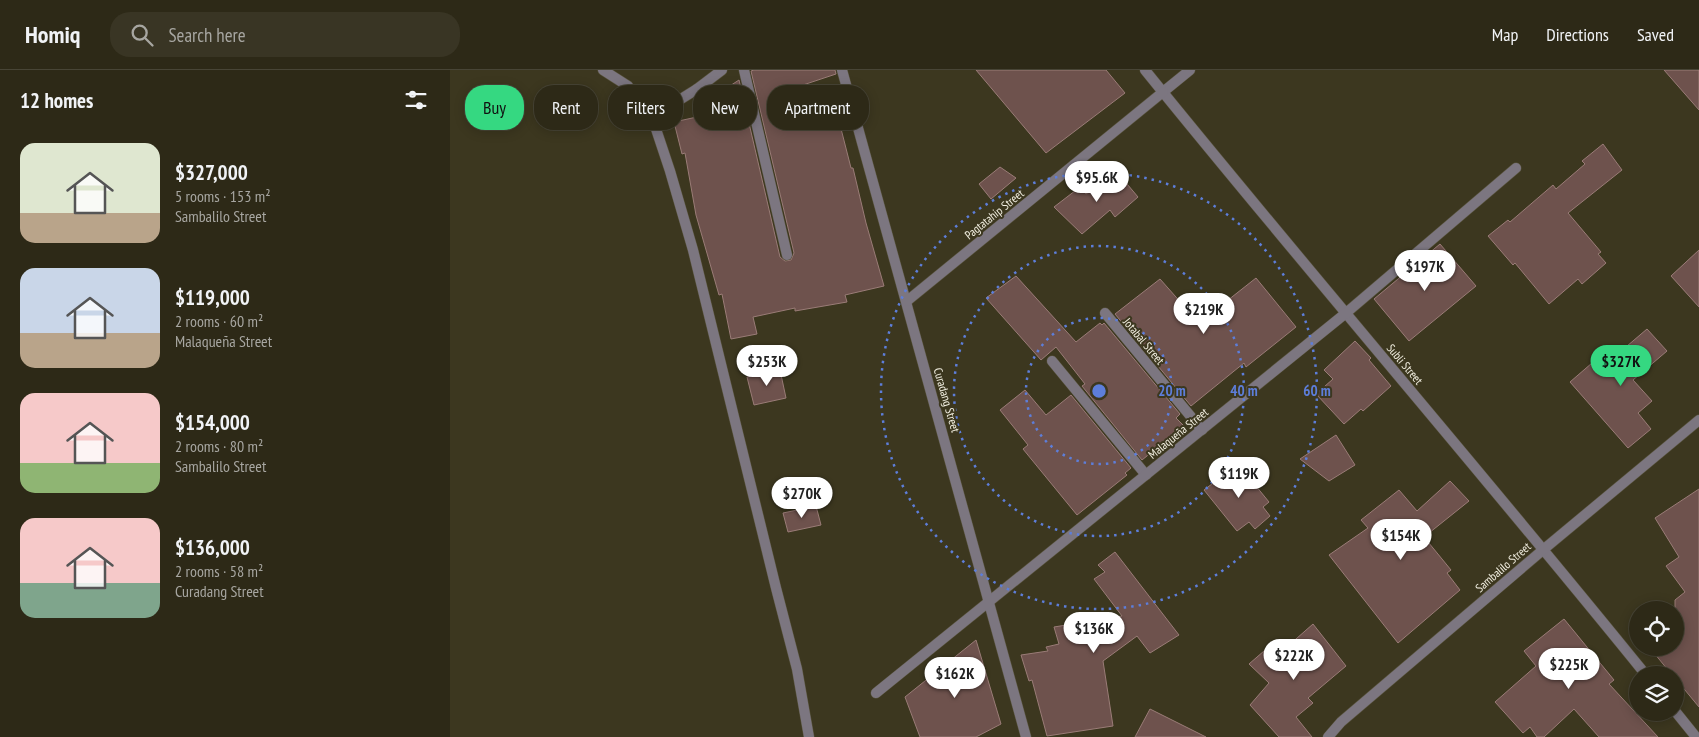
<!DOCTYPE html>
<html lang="en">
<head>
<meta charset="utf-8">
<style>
  body { margin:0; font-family:"PT Sans Narrow",sans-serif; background:#393524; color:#f1f3f6; height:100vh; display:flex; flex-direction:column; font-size:19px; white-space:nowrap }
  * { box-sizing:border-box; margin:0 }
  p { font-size:16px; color:#a7a6a1 }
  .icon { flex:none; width:28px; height:28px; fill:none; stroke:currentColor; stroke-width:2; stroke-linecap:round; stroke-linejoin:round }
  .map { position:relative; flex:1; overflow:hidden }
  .drawer { display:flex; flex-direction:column; background:#2d2917; width:450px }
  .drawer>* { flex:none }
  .hud { position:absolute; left:15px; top:15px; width:475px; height:45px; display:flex; gap:10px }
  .controls { position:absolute; left:1179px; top:531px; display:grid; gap:10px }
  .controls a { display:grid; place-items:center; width:55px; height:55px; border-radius:50%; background:#2d2917; box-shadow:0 2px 12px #0003,0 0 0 1px #484536; font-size:25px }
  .price { position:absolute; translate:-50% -42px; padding:0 11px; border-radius:18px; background:#fff; color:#222; font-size:16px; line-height:32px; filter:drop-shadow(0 1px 2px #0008) }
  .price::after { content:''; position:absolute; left:50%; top:30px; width:15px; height:11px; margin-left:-8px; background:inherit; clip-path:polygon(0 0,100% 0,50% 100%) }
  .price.selected { background:#35d881; color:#111 }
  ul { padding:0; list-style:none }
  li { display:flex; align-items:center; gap:15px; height:125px; padding:0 20px }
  li span { display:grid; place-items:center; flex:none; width:140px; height:100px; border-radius:15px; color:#555 }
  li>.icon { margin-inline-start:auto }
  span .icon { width:60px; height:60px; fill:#fffc; stroke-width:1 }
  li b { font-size:21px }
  h2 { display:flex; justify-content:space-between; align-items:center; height:60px; padding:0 20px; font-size:21px }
  .chip { padding:0 18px; border-radius:20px; background:#2d2917; box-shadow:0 2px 12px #0003,0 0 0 1px #484536; font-size:18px; line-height:45px }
  .chip.selected { background:#35d881; color:#111 }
  header { display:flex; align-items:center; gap:30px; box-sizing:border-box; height:70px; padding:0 25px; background:#2d2917; border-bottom:1px solid #484536 }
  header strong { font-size:24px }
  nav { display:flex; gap:28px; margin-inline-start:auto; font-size:18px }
  .search { width:350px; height:45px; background:#393524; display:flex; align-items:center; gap:12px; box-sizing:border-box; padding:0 18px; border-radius:20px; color:#a7a6a1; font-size:19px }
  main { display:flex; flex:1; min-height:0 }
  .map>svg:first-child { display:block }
</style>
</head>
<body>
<header>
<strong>Homiq</strong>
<div class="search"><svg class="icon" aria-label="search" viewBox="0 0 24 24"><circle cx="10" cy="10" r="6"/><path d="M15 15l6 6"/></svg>Search here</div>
<nav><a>Map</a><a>Directions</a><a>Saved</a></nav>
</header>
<main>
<section class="drawer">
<h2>12 homes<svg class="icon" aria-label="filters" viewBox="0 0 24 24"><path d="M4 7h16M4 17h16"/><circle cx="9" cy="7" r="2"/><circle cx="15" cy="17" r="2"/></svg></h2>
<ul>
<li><span style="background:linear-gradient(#dfe7d0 70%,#b9a48a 0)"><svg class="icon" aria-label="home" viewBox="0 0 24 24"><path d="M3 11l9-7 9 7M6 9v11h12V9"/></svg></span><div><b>$327,000</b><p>5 rooms · 153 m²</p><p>Sambalilo Street</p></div></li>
<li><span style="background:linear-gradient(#c9d6e8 65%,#b9a48a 0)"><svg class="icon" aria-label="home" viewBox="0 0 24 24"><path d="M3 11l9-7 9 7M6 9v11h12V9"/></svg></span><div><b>$119,000</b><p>2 rooms · 60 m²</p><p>Malaqueña Street</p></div></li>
<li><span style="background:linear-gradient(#f6c9c9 70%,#8fb573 0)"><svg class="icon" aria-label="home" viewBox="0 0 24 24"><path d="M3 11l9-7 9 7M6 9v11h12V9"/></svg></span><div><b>$154,000</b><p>2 rooms · 80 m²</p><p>Sambalilo Street</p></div></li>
<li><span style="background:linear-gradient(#f6c9c9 65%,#7fa58c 0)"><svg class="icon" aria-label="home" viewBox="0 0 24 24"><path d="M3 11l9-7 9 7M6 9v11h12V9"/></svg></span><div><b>$136,000</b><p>2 rooms · 58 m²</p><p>Curadang Street</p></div></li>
</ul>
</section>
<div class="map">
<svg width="1249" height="667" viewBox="0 0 1249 667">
  <rect width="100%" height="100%" fill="#3c371f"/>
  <g fill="#6e524d" stroke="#9a7c77">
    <polygon points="304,0 385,0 386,4 350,16 362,50 387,43 401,98 403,98 416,153 434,216 395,225 397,232 345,241 345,238 303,247 307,264 281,269 272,224 269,225 246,145 235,83 232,84 224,52 256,45 252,34 289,10 330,187 335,191 341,190 344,183 301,1"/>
    <polygon points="526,0 656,0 675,23 596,83"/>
    <polygon points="1214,0 1249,0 1249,40"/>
    <polygon points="1153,74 1172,100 1118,143 1151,182 1148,184 1156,193 1132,214 1128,209 1099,234 1065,193 1063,195 1038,166 1058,150 1060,152 1103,115 1106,119 1135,94 1132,91"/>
    <polygon points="550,97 566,108 541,129 529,114"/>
    <polygon points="667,102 688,127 665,147 660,140 632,164 604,137 630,117 636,124"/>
    <polygon points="990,174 1026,216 959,271 924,229"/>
    <polygon points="1249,180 1249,237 1221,206"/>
    <polygon points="566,206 626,272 650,253 652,255 654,253 730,344 726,348 734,356 692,390 632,316 635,314 606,277 591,290 536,228"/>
    <polygon points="806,208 846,257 796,297 794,293 741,336 665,244 710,209 749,253"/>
    <polygon points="1197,259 1217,281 1183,310 1202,331 1188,343 1201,359 1178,378 1120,312 1157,280 1163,288"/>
    <polygon points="905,271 921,288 919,290 941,316 913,341 911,339 894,354 866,324 883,309 874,300"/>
    <polygon points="330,300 336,328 304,335 297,307"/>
    <polygon points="575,320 596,345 621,325 681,398 675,403 677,405 627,445 573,379 578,375 550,340"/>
    <polygon points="886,365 905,395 879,411 850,389"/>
    <polygon points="788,394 819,432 813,437 820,446 805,459 799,452 787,461 754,420"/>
    <polygon points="1000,411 1019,431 974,467 1001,500 997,503 1010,520 948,573 879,485 918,458 911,450 949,420 967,441"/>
    <polygon points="1249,419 1249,637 1225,608 1225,605 1222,605 1200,578 1225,578 1225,530 1235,522 1216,496 1229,487 1205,448"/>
    <polygon points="366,436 371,455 338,462 333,443"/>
    <polygon points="665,482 729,565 700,583 687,566 653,591 663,656 597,666 582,610 579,611 571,585 598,581 596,577 609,574 604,557 672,546 644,509 655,502 648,495"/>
    <polygon points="1114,549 1164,610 1159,614 1208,667 1149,667 1124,639 1094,667 1087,667 1080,657 1073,663 1045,632 1086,596 1074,581"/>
    <polygon points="863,554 896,596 858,628 863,633 846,647 862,667 829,667 800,635 819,613 799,594 822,574 830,583"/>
    <polygon points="526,570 551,654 526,667 470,667 455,627"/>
    <polygon points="700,639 756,667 685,667"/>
  </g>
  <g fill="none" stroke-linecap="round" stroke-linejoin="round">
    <g stroke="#59543e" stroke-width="11">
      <g id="lane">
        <polyline points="153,0 178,16 202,47 220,101 243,180 326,518 347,599 359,667"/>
        <polyline points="713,22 740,0"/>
        <polyline points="202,47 247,19"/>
      </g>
    </g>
    <g stroke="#59543e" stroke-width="11">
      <g id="street">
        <polyline points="294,0 337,185"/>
        <polyline points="392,0 576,667"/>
        <path d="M695 0C860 204 1031 401 1196 605"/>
        <polyline points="247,19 272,0"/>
        <polyline points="457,231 713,22"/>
        <polyline points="655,243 752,360"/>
        <polyline points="602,291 696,405"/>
        <polyline points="426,623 896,243 1066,98"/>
        <polyline points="1225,641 1246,667"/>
        <polyline points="878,667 891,652 1094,479 1249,350"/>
      </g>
    </g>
    <use href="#lane" stroke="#7c7680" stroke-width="10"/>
    <use href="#street" stroke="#7c7680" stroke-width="10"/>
  </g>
  <g fill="none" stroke="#5d7eda" stroke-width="2.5" stroke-dasharray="2.5 5">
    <circle cx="649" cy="321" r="73"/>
    <circle cx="649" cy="321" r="145"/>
    <circle cx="649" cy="321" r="218"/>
  </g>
  <g text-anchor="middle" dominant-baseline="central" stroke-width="4" stroke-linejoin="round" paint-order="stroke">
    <g font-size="12" fill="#f1eee0" stroke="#3c371f">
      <text transform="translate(544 144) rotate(-39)">Pagtatahip Street</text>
      <text transform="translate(694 271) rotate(50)">Jotabal Street</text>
      <text transform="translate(955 294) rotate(50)">Subli Street</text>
      <text transform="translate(497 330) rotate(74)">Curadang Street</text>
      <text transform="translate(728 363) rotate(-39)">Malaqueña Street</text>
      <text transform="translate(1053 497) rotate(-41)">Sambalilo Street</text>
    </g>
  </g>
  <circle cx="649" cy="321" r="8" fill="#5d7eda" stroke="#3c371f" stroke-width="2.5"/>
  <g font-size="15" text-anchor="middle" font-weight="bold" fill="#5d7eda" stroke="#3c371f" stroke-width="4" stroke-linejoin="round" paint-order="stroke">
    <text x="722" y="326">20 m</text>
    <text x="794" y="326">40 m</text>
    <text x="867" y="326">60 m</text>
  </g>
</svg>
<div class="controls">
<a><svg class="icon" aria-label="locate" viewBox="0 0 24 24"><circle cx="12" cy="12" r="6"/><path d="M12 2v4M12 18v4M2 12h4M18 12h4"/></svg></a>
<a><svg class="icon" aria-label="layers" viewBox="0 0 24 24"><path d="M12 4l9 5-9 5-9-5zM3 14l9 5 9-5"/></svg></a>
</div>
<b class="price" style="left:647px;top:133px">$95.6K</b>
<b class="price" style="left:975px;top:222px">$197K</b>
<b class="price" style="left:754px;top:265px">$219K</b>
<b class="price" style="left:317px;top:317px">$253K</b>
<b class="price selected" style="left:1171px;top:317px">$327K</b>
<b class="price" style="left:789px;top:429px">$119K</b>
<b class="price" style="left:352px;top:449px">$270K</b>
<b class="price" style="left:951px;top:491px">$154K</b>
<b class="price" style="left:644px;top:584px">$136K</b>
<b class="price" style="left:844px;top:611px">$222K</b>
<b class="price" style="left:1119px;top:620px">$225K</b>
<b class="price" style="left:505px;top:629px">$162K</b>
<div class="hud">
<a class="chip selected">Buy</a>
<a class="chip">Rent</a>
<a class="chip">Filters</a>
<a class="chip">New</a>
<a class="chip">Apartment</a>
</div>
</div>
</main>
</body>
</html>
